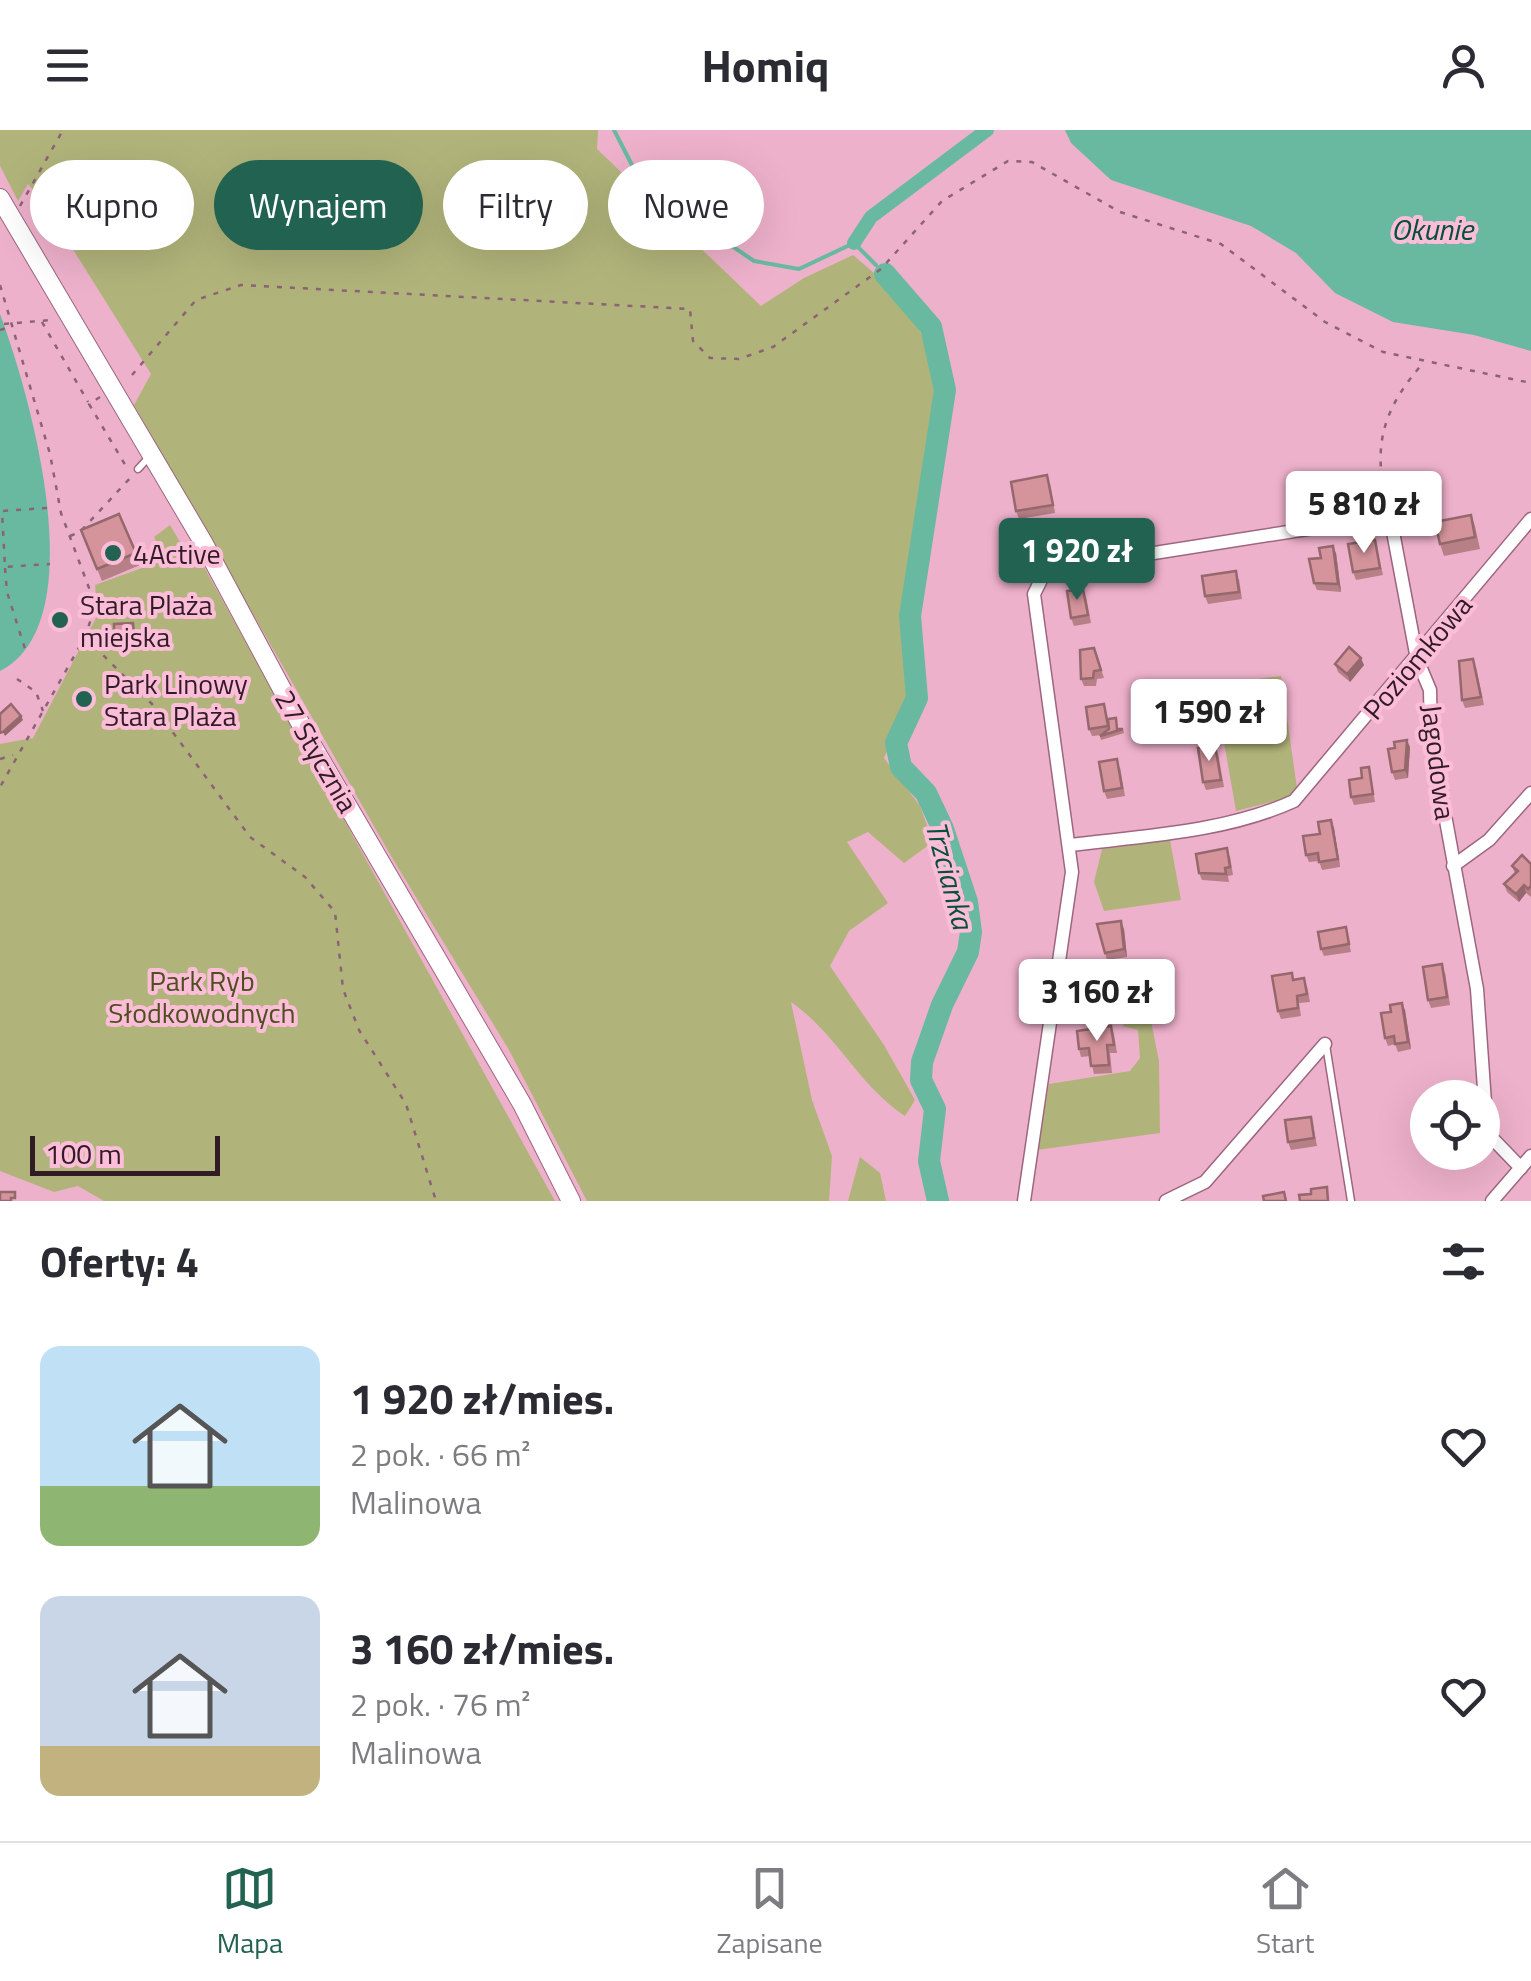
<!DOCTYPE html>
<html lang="pl">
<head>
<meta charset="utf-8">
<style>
  body { margin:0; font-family:"Titillium Web",sans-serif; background:#f7f7f7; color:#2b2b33; height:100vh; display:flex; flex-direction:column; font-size:38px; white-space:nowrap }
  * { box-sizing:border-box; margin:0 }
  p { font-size:32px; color:#7c7c81 }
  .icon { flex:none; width:55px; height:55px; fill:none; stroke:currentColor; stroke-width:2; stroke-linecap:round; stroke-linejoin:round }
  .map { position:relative; height:1071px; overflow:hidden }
  .side { display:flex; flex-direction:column; background:#fff; flex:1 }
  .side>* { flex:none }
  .guide { position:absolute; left:30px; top:30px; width:1000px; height:90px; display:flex; gap:20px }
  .fabs { position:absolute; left:1410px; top:950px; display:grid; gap:20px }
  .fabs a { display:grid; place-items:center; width:90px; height:90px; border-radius:50%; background:#fff; box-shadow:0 10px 40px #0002; font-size:50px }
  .scale { position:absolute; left:30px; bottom:25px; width:190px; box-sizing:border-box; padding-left:10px; border:5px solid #311b25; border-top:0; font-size:28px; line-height:35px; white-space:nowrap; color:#311b25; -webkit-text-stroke:8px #fcbdd8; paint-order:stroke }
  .price { position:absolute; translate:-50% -85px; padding:0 22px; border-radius:10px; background:#fff; color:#222; font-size:32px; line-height:65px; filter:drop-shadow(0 2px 5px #0008) }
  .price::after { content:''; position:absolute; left:50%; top:60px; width:30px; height:22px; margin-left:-15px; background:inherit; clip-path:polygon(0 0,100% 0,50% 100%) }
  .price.selected { background:#226250; color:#fff }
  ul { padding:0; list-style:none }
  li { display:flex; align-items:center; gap:30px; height:250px; padding:0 40px }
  li span { display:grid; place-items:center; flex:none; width:280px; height:200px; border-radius:20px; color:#555 }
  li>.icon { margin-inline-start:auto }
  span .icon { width:120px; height:120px; fill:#fffc; stroke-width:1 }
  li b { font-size:42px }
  h2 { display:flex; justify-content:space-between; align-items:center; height:120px; padding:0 40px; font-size:42px }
  .chip { padding:0 35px; border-radius:45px; background:#fff; box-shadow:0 10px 40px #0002; font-size:35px; line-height:90px }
  .chip.selected { background:#226250; color:#fff }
  header { display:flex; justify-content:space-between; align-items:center; height:130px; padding:0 40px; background:#fff; font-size:45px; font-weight:700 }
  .tabs { display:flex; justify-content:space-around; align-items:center; height:140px; border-top:2px solid #e1e1e2; background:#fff; font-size:28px; color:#7c7c81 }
  .tabs a { display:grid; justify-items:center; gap:5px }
  .tabs .selected { color:#226250 }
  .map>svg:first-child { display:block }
</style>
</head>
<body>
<header><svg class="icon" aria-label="menu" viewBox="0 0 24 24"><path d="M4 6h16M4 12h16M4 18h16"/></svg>Homiq<svg class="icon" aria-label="person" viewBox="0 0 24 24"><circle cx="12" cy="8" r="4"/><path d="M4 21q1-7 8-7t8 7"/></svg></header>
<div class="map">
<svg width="1531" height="1071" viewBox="0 0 1531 1071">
  <rect width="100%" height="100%" fill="#eeb1cb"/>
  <g fill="#b1b47a">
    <path d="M0 0H598L597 19 761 176 804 148 853 125 881 149 917 192 936 247 928 335 901 494 911 568 884 628 920 676 933 712 904 733 868 702 847 712 888 773 849 801 830 836 884 915 915 970 905 986C859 956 836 903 791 872L812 970 832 1026 829 1071H587L509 920 391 726 134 275 151 244 44 73 28 54 18 71 0 36Z"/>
    <polygon points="170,395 186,422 194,419 555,1071 104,1071 78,1056 54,1062 0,1041 0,614 33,608 98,484 95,455 164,430 154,407"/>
    <polygon points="1281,546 1297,658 1291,667 1236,681 1215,560 1234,552"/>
    <polygon points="1170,710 1181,770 1104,781 1094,752 1102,719"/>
    <polygon points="1150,886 1159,931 1160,1003 1037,1020 1049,954 1130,941 1140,928 1138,900 1122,896 1132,888"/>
    <polygon points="860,1027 880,1043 886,1071 848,1071"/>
  </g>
  <g fill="#69b9a0">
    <polygon points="1065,0 1531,0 1531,221 1474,205 1393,192 1335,163 1296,123 1251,96 1111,50 1071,13"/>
    <path d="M0 184C29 262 96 492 0 541Z"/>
  </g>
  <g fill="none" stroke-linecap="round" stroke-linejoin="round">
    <polyline stroke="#69b9a0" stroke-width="4" points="614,0 633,37 670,74 754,131 799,139 854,113 876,135"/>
    <polyline stroke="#69b9a0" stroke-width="14" points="854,113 871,87 987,0"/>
    <polyline stroke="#69b9a0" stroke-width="22" points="885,144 931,197 945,260 910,486 917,568 896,613 901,637 926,663 943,699 967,772 971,802 968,822 942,875 922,932 921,950 935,979 929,1031 938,1071"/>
    <g stroke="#9d667f" stroke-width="9">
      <g id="service">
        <polyline points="138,339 150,326"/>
        <polyline points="1326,915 1351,1071"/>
      </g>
    </g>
    <g stroke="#9d667f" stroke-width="15">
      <g id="minor">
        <path d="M1070 715C1144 706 1226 702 1294 671L1531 389"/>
        <polyline points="1453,736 1489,710 1531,663"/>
        <polyline points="1024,1071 1072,742 1034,464 1046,440 1390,386 1417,529 1430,560 1431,609 1477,859 1486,987 1492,1008 1521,1038"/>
        <polyline points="1166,1071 1205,1052 1325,914"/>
        <polyline points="1492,1071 1531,1026"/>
      </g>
    </g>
    <g stroke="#9d667f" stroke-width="20">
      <polyline id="secondary" points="0,68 203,412 312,615 522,974 571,1071"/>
    </g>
    <g stroke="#8c6375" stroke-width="2.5" stroke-dasharray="5 8" stroke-linecap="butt">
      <polyline points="20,76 63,0"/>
      <polyline points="0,155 50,324 61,383 92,466 94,480 85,507 0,657"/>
      <polyline points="42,192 88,272"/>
      <polyline points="4,194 51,190"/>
      <polyline points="0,200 13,196"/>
      <polyline points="132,245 196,170 241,155 690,179 693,211 710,228 739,229 773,217 881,139 942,71 1008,31 1032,32 1120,82 1221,114 1325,192 1383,222 1531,253"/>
      <polyline points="100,267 89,274 127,338"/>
      <path d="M1387 375C1372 314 1383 279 1424 232"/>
      <polyline points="47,378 2,381 5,437 50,434"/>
      <polyline points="70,406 80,402 132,346"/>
      <polyline points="5,438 7,462 26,522"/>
      <polyline points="85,507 152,574 250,707 305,747 335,782 343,859 359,900 406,974 436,1071"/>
      <polyline points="17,549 36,562 43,581"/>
      <polyline points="0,629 13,625"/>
    </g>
    <use href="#service" stroke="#fff" stroke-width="6"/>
    <use href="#minor" stroke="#fff" stroke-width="12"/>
    <use href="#secondary" stroke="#fff" stroke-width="18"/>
  </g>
  <g fill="#b77f86">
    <polygon points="1050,353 1055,383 1019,389 1016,381"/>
    <polygon points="119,384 140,435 102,451 81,400"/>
    <polygon points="1471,385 1475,396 1480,419 1444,426 1440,414"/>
    <polygon points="1375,410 1383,445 1356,450 1353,442"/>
    <polygon points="1336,423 1341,462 1317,460 1314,453"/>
    <polygon points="1239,449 1242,469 1208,474 1205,466"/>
    <polygon points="1086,466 1091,493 1074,496 1071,488"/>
    <polygon points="133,493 135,507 116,507 114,503"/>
    <polygon points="1094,518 1104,548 1097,549 1096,556 1084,556 1081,549"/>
    <polygon points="1335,534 1364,535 1350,552 1338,542"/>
    <polygon points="1476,537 1484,575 1465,578 1462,570"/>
    <polygon points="1104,574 1108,589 1116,588 1118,599 1123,599 1124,603 1101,610 1100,606 1102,605 1092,606 1089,599"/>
    <polygon points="1410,617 1408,648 1395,650 1392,642"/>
    <polygon points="1218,623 1224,657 1206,660 1203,652"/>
    <polygon points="1120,637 1125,666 1107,669 1104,661"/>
    <polygon points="1369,637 1375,672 1354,675 1351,667"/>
    <polygon points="1334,698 1340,737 1322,740 1319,731 1309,732 1306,725 1320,704"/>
    <polygon points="1230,726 1233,745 1228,746 1229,752 1202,750 1199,743"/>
    <polygon points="1531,734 1531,767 1526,763 1519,772 1507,762 1504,754 1515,744 1512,736"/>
    <polygon points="1346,797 1351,822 1324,826 1321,819"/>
    <polygon points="1124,799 1127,827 1107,830 1105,823"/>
    <polygon points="1445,842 1450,875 1431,878 1428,870"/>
    <polygon points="1294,849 1307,856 1310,872 1299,873 1301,886 1281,889 1278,881"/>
    <polygon points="1405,880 1411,919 1398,922 1395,914 1388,916 1385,908 1391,882"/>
    <polygon points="1111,896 1114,904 1117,923 1110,923 1112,943 1094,944 1090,926 1081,927 1079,919"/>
    <polygon points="1311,987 1313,994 1317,1016 1291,1020 1288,1012"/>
  </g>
  <g fill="#95686d">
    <polygon points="1333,416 1336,423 1341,462 1338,454"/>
    <polygon points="1361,528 1364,535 1350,552 1347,544"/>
    <polygon points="21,586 23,590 5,606 3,602"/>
    <polygon points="1407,610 1410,617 1408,648 1405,640"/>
    <polygon points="1331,690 1334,698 1340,737 1338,729"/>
    <polygon points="1524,755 1526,763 1519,772 1516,764"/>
    <polygon points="1121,791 1124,799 1127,827 1124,819"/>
    <polygon points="1402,873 1405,880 1411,919 1408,912"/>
  </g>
  <g fill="#d5949c" stroke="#95686d" stroke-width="2.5">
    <polygon points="1047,345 1053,375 1016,381 1011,352"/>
    <polygon points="119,384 136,423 97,439 81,400"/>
    <polygon points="1471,385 1475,407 1440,414 1435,392"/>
    <polygon points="1375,410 1380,438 1353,442 1348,414"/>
    <polygon points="1333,416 1338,454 1314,453 1309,429 1321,428 1319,418"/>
    <polygon points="1236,441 1239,462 1205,466 1202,446"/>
    <polygon points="1083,459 1088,485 1071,488 1067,461"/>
    <polygon points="133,493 134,503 114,503 114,494"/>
    <polygon points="1349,517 1361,528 1347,544 1335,534"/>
    <polygon points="1094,518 1101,540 1094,541 1093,548 1081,549 1080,520"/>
    <polygon points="1473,529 1481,567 1462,570 1459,531"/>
    <polygon points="11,574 21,586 3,602 0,603 0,584"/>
    <polygon points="1104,574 1108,596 1089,599 1086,577"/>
    <polygon points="1116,588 1117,599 1123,599 1100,606 1109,599 1108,589"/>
    <polygon points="1407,610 1405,640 1392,642 1388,619 1395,618 1394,612"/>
    <polygon points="1215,615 1221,650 1203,652 1198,618"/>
    <polygon points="1117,629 1122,658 1104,661 1099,632"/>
    <polygon points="1369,637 1373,664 1351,667 1349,650 1362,648 1361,638"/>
    <polygon points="1331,690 1338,729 1319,732 1318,723 1306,725 1303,706 1320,704 1318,692"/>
    <polygon points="1227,718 1230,737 1225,738 1226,744 1199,743 1196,724"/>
    <polygon points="1522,725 1531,734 1531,756 1528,759 1524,755 1516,764 1504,754 1518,741 1512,736"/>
    <polygon points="1121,791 1124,819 1105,823 1097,794"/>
    <polygon points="1346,797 1349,814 1321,819 1318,802"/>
    <polygon points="1442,834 1447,867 1428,870 1423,837"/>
    <polygon points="1292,843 1293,850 1304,848 1307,864 1297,866 1298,878 1278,881 1272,846"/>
    <polygon points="1402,873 1408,912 1395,914 1394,906 1385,908 1381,883 1391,882 1390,875"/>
    <polygon points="1111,896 1114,915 1107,915 1109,935 1091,936 1089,918 1079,919 1077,901"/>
    <polygon points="1462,957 1463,968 1439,968 1438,960"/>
    <polygon points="1311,987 1314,1008 1288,1012 1285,990"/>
    <polygon points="1327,1057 1328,1071 1300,1071 1299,1065 1311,1064 1311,1059"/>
    <polygon points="0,1062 15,1062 15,1068 11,1068 11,1071 0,1071"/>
    <polygon points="1284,1062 1286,1071 1264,1071 1263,1066"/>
  </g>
  <g fill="#226250" stroke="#fcbdd8" stroke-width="4">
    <circle cx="113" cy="423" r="10"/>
    <circle cx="60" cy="490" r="10"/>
    <circle cx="84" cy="569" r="10"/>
  </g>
  <g text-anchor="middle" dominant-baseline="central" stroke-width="8" stroke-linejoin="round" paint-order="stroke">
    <g font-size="28" fill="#311b25" stroke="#fcbdd8" text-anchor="start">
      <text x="133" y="423">4Active</text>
      <text x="80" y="474">Stara Plaża<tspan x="80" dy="32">miejska</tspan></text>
      <text x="104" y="553">Park Linowy<tspan x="104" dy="32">Stara Plaża</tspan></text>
    </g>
    <g font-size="28" fill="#311b25" stroke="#fcbdd8">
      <text transform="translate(1417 527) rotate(-50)">Poziomkowa</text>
      <text transform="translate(317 621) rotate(60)">27 Stycznia</text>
      <text transform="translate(1439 632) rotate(83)">Jagodowa</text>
    </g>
    <g font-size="28" fill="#4d4f1e" stroke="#fcbdd8">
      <text x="202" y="850">Park Ryb<tspan x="202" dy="32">Słodkowodnych</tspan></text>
    </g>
    <g font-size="30" font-style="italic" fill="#074e3d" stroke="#fcbdd8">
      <text x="1432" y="99">Okunie</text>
      <text transform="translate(950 745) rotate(75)">Trzcianka</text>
    </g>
  </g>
</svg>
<div class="fabs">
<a><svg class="icon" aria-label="locate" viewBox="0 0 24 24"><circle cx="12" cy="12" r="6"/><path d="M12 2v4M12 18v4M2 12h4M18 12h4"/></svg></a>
</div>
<div class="scale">100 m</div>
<b class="price" style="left:1364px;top:426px">5 810 zł</b>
<b class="price selected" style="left:1077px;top:473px">1 920 zł</b>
<b class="price" style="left:1209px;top:634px">1 590 zł</b>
<b class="price" style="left:1097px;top:914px">3 160 zł</b>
<div class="guide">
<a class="chip">Kupno</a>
<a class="chip selected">Wynajem</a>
<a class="chip">Filtry</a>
<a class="chip">Nowe</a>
</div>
</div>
<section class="side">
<h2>Oferty: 4<svg class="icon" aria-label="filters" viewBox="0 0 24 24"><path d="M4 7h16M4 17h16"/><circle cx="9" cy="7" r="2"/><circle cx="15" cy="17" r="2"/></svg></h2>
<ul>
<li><span style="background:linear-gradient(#bfe0f5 70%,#8fb573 0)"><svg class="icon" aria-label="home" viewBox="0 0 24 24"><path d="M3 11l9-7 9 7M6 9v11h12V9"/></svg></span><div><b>1 920 zł/mies.</b><p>2 pok. · 66 m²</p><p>Malinowa</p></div><svg class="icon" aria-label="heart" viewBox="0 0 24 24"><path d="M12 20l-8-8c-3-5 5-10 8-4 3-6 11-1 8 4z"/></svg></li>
<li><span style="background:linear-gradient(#c9d6e8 75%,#c2b280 0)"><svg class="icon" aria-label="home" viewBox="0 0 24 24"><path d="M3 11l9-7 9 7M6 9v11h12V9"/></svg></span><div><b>3 160 zł/mies.</b><p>2 pok. · 76 m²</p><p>Malinowa</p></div><svg class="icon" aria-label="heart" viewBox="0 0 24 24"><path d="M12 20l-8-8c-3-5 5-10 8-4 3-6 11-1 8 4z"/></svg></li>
</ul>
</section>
<nav class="tabs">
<a class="selected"><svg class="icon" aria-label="map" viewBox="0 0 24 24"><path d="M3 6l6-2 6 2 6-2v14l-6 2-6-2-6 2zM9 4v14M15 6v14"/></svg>Mapa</a>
<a><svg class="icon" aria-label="saved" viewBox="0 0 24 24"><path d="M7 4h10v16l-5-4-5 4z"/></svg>Zapisane</a>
<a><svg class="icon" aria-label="home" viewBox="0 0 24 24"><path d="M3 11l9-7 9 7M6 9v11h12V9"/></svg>Start</a>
</nav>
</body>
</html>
